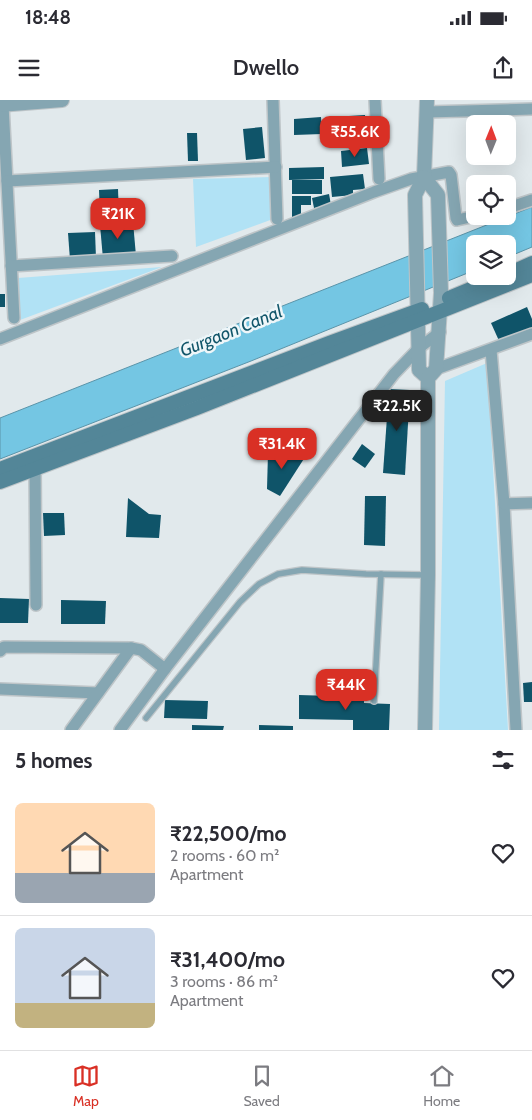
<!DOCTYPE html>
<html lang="en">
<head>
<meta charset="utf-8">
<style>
  body { margin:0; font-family:Cabin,sans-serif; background:#f7f7f7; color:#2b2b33; height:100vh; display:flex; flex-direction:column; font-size:19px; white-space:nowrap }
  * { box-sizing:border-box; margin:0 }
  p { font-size:16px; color:#7c7c81 }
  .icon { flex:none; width:28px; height:28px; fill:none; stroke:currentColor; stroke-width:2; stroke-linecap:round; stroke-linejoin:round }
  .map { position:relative; height:630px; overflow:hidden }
  .sheet { display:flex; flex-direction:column; background:#fff; flex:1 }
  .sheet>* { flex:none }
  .needle { width:32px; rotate:1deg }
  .tools { position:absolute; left:466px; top:15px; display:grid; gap:10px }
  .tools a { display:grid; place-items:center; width:50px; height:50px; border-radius:8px; background:#fff; box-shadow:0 5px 20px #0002; font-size:25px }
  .price { position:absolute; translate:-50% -42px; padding:0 11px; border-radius:10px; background:#d93025; color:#fff; font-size:16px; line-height:32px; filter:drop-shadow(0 1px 2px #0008) }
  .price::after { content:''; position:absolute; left:50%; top:30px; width:15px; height:11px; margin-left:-8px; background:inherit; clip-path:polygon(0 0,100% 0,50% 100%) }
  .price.active { background:#222; color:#fff }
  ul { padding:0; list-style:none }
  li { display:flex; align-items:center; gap:15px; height:125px; padding:0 15px }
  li+li { border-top:1px solid #e1e1e2 }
  li span { display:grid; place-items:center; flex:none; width:140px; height:100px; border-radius:8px; color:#555 }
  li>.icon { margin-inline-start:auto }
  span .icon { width:60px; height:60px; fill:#fffc; stroke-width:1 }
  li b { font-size:21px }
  h2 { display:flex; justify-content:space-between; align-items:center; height:60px; padding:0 15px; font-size:21px }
  .status { display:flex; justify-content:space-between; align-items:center; height:35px; padding:0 25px; background:#fff; direction:ltr }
  .status svg { height:14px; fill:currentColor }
  header { display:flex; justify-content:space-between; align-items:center; height:65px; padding:0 15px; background:#fff; font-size:22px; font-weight:600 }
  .dock { display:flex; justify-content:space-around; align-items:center; height:70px; border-top:1px solid #e1e1e2; background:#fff; font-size:14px; color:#7c7c81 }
  .dock a { display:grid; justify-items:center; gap:2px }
  .dock .active { color:#d93025 }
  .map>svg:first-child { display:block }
</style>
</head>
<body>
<div class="status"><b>18:48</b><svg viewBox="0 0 49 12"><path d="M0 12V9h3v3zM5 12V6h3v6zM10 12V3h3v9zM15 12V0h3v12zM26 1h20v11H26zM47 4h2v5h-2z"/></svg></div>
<header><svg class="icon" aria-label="menu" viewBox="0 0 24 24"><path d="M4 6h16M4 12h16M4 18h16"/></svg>Dwello<svg class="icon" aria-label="share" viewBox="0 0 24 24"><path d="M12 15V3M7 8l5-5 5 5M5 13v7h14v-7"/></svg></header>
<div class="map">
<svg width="532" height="630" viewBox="0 0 532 630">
  <rect width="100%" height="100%" fill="#e1e9ec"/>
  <g fill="#b1e2f5">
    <polygon points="272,77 273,119 196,147 193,79"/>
    <polygon points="162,167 20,220 18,178"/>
    <polygon points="487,263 508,630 439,630 445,281"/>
  </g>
  <polygon fill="#74c6e3" stroke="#5a94a9" points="532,107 532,147 508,157 508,144 475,144 475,170 251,261 0,359 0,318"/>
  <g fill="#0f5469">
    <polygon points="365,15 366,29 335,32 333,17"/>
    <polygon points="321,17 322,34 294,35 294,19"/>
    <polygon points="262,27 265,58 246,60 243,29"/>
    <polygon points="187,33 197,33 198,61 188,61"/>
    <polygon points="367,48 369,64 342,67 341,51"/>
    <polygon points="324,67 324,79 289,80 289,68"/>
    <polygon points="363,74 365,89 353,90 353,95 332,97 330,77"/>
    <rect x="292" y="80" width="30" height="14"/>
    <polygon points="118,89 119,117 100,117 99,90"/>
    <polygon points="329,94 331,105 314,108 312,98"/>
    <polygon points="292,96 311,96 311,105 301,105 301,117 292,117"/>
    <polygon points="133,122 136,156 103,159 100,125"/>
    <polygon points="95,132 96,158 70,160 68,133"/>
    <rect x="0" y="194" width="5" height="13"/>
    <polygon points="527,207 532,219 532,229 500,243 491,223"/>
    <polygon points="389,289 410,290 405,375 383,373"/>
    <polygon points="362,344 375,354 365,368 352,359"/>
    <polygon points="268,353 307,354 280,396 267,389"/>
    <polygon points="365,396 386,396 385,446 364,445"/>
    <polygon points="128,398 149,414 161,415 159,438 126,437"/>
    <polygon points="43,413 64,413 65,435 44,436"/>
    <polygon points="0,498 29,499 28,523 0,523"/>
    <polygon points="61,500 106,501 105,524 61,524"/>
    <polygon points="532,582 532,602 524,602 523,583"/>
    <polygon points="299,595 364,597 364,603 390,604 389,630 353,630 353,620 299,619"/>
    <polygon points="165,600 208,601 207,619 164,618"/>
    <polygon points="192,625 224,626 223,630 192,630"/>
    <polygon points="259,625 293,626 293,630 259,630"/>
  </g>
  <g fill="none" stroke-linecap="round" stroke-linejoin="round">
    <g stroke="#bec5c8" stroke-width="8">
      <g id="service">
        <polyline points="374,601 381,474"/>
        <polyline points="146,618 240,502 259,484 278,474 302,470 366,474 428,475"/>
      </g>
    </g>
    <g stroke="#bec5c8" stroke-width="14">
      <g id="minor">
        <polyline points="273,0 277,119"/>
        <polyline points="375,0 379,79"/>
        <polyline points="3,5 14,218"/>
        <polyline points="427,12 532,9"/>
        <polyline points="7,81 276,67"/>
        <polyline points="508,108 532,100"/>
        <polyline points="11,166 172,156"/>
        <polyline points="0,239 374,92 411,79 449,72 451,75 456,118 457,120 475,116"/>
        <polyline points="491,250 504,404 516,630"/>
        <polyline points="436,269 532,234"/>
        <polyline points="35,362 36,505"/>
        <polyline points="504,404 532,403"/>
        <polyline points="0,551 4,547 131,548 141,550 165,569"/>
        <polyline points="0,589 98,593"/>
        <polyline points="71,630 131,548"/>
        <polyline points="120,630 165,569 394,274 419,248 440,232"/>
      </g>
    </g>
    <g stroke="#bec5c8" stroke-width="16">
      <g id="tertiary">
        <polyline points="427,0 424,77 415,95 419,270 428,278"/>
        <polyline points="0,5 62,0"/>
        <polyline points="424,77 438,95 441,193 436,269 428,278 428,475 425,630"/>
      </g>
    </g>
    <g stroke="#bec5c8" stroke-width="16">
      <g id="secondary">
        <polyline points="508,174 532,163"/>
        <polyline points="449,198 502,176"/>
        <polyline points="0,369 329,243 422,209"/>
        <polyline points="0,382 197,308 532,175"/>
      </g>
    </g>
    <use href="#service" stroke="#85a6b2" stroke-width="5.5"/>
    <use href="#minor" stroke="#85a6b2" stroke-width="11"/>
    <use href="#tertiary" stroke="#85a6b2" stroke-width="14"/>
    <use href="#secondary" stroke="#538698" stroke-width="14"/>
  </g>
  <g text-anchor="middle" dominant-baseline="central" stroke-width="5" stroke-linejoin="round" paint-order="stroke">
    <g font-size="18" font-style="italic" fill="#11566a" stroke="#eef6f9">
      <text transform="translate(231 231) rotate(-22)">Gurgaon Canal</text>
    </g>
  </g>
</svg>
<div class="tools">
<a><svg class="needle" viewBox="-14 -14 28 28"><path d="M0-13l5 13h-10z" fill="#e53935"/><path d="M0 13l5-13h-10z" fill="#7c7c81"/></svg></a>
<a><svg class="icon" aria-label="locate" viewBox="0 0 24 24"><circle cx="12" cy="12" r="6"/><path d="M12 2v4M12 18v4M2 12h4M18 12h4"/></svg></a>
<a><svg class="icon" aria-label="layers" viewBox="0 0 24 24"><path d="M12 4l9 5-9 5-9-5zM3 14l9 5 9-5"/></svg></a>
</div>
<b class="price" style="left:355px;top:58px">₹55.6K</b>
<b class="price" style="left:118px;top:140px">₹21K</b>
<b class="price active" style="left:397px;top:332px">₹22.5K</b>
<b class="price" style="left:282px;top:370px">₹31.4K</b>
<b class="price" style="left:346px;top:611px">₹44K</b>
</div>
<section class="sheet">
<h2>5 homes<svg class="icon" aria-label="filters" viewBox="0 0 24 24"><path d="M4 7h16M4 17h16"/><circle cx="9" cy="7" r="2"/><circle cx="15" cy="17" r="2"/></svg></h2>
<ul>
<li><span style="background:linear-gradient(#ffd9b3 70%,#9aa5b1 0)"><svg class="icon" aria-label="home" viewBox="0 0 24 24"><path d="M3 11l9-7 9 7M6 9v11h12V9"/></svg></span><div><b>₹22,500/mo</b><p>2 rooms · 60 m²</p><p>Apartment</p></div><svg class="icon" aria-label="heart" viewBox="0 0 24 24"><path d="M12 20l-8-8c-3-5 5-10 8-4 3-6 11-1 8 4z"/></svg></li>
<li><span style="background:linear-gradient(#c9d6e8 75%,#c2b280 0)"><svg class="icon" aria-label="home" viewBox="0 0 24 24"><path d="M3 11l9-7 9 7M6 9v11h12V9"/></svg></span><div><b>₹31,400/mo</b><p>3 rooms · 86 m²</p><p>Apartment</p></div><svg class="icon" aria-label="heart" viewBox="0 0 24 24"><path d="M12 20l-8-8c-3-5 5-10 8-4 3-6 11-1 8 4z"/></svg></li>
</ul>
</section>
<nav class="dock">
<a class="active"><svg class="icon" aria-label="map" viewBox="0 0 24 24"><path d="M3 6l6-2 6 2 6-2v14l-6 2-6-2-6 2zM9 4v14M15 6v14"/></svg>Map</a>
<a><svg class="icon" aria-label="saved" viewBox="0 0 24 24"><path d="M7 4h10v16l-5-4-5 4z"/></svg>Saved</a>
<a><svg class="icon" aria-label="home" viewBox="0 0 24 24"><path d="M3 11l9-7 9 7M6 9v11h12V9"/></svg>Home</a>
</nav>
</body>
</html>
